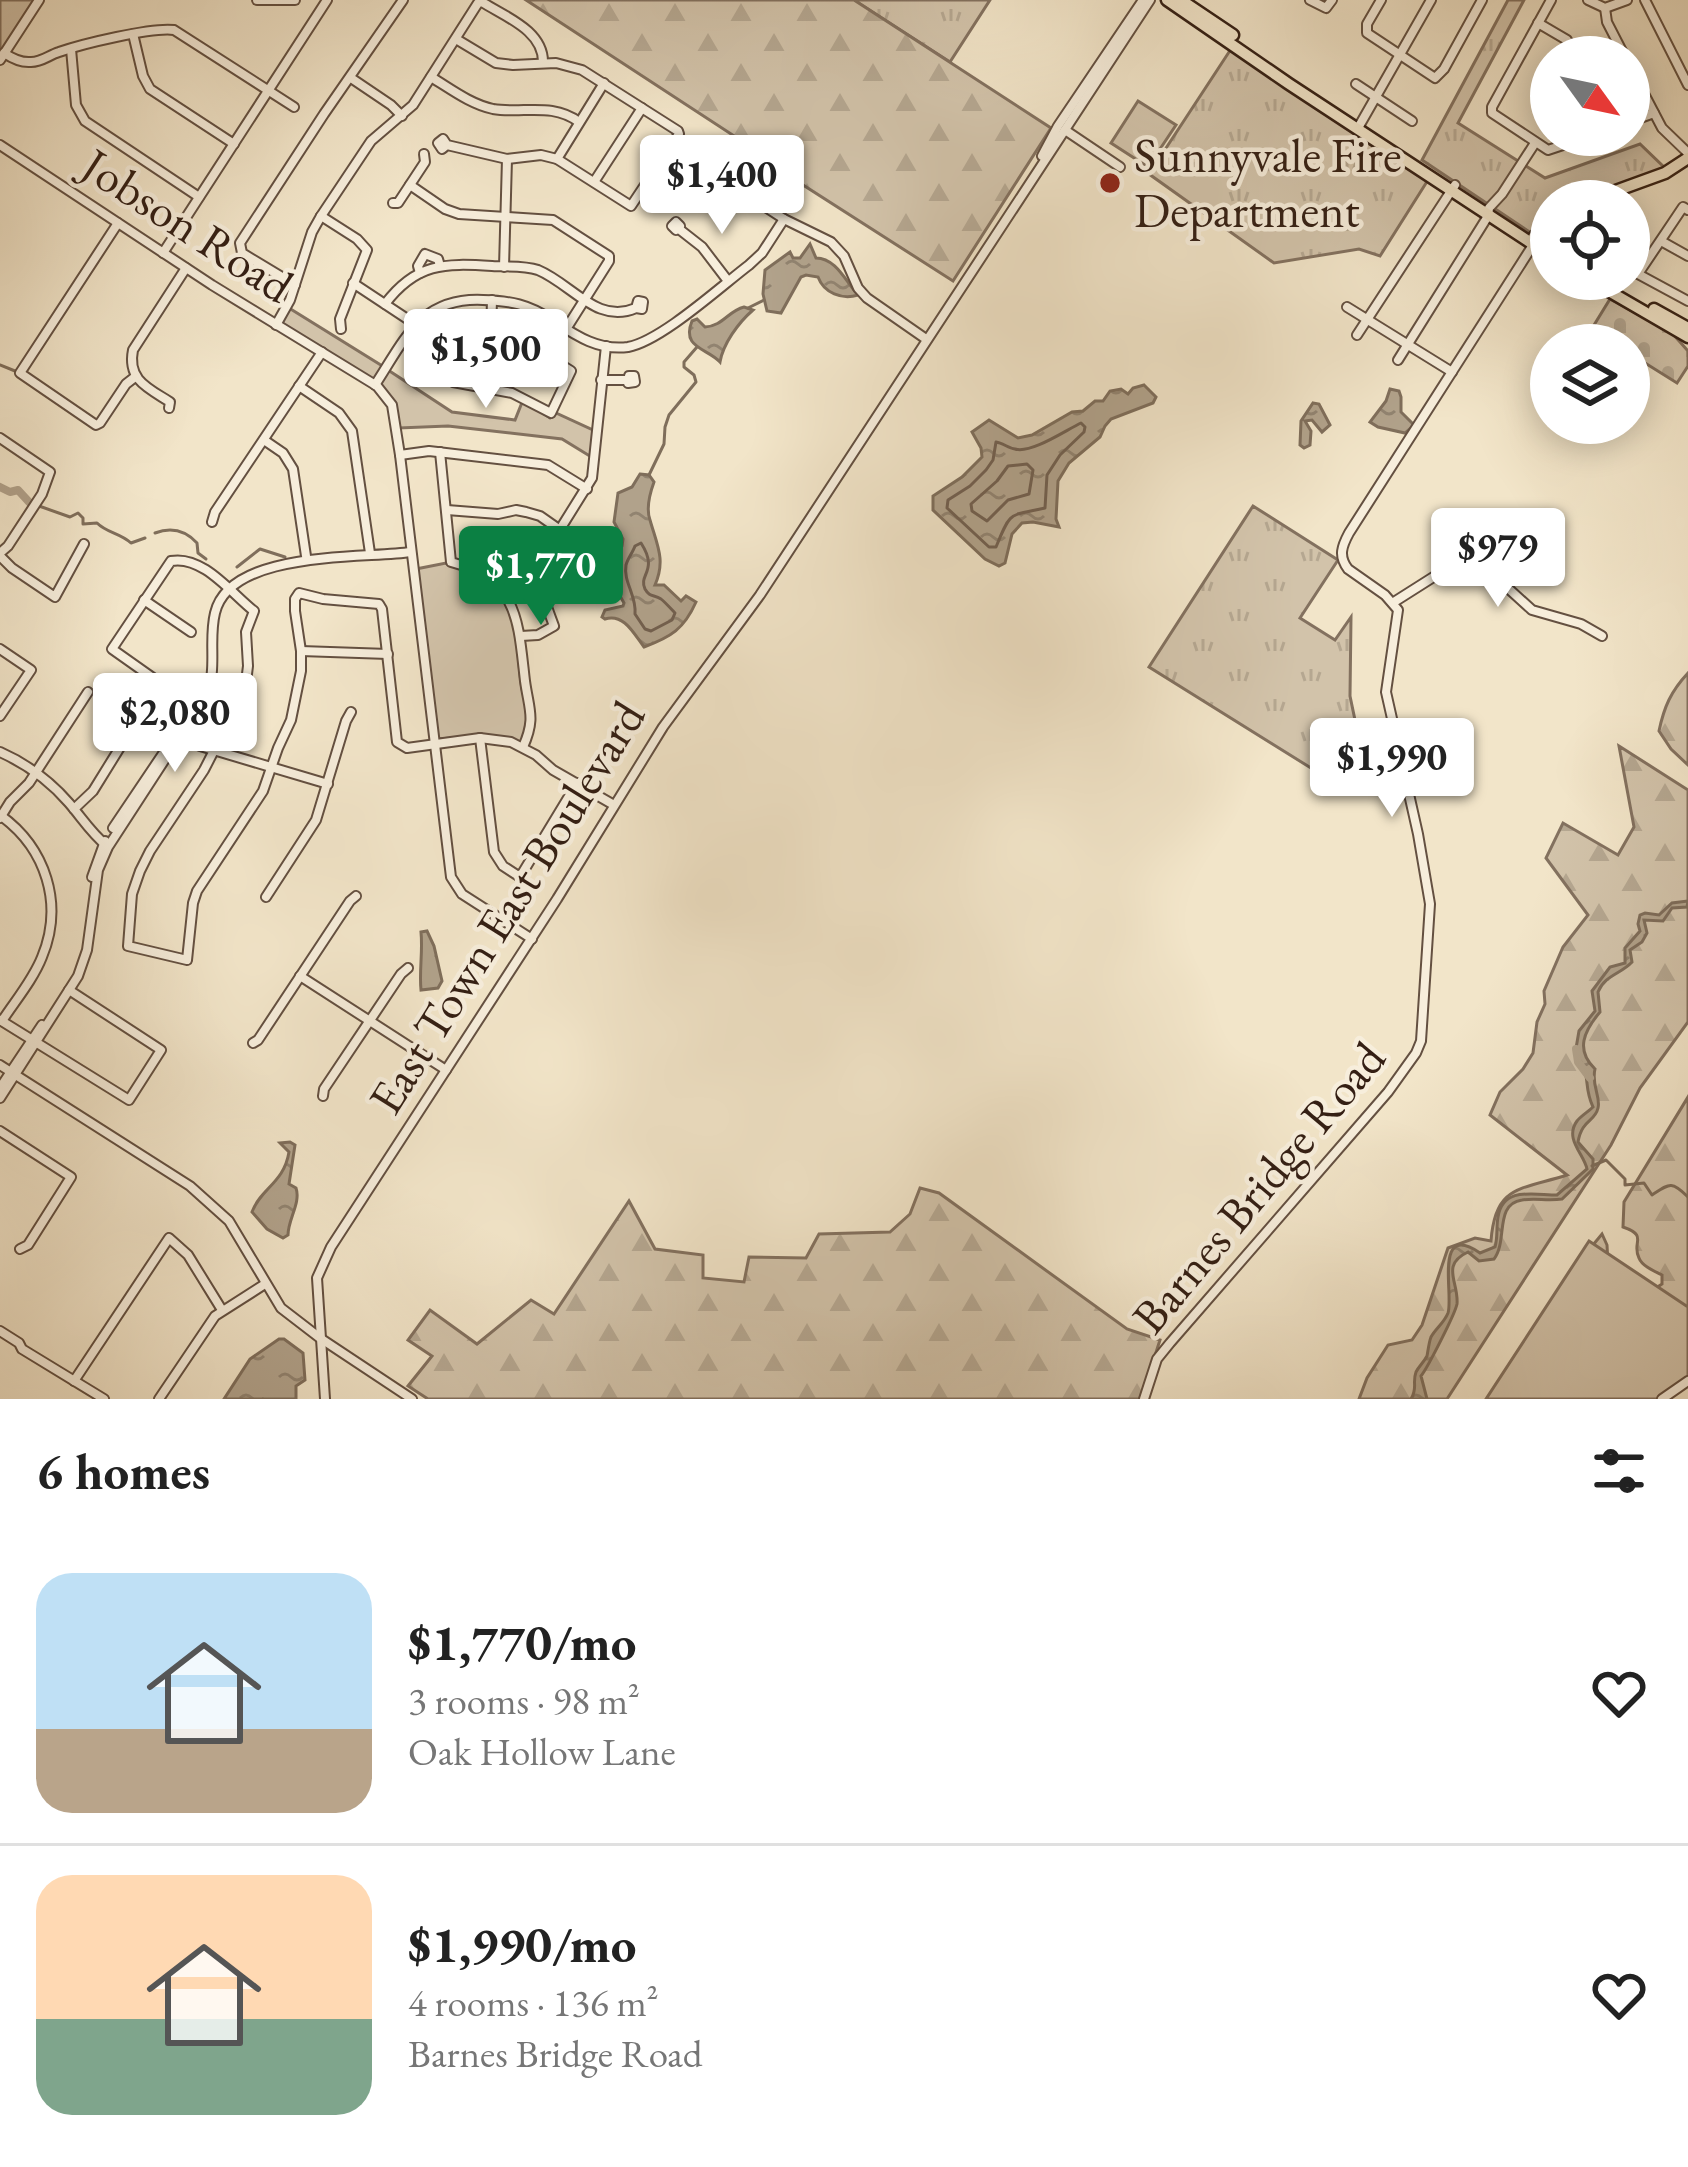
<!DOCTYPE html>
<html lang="en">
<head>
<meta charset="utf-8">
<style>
  body { margin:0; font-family:"EB Garamond",serif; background:#f6f6f6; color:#222; height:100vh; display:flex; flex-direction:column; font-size:45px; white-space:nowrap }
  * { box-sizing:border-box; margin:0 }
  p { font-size:39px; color:#767676 }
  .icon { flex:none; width:66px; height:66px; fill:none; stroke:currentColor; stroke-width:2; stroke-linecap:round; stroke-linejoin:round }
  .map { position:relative; height:1399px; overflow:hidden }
  .drawer { display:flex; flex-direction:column; background:#fff; flex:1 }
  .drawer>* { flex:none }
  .needle { width:78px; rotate:123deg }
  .buttons { position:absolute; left:1530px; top:36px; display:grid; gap:24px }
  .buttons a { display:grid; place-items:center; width:120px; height:120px; border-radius:50%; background:#fff; box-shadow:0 6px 30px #0003; font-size:60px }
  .price { position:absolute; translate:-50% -102px; padding:0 27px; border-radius:12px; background:#fff; color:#222; font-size:39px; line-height:78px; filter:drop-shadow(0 3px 6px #0008) }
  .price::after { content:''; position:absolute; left:50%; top:72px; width:36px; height:27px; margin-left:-18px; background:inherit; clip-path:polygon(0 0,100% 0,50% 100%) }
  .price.current { background:#0b8043; color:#fff }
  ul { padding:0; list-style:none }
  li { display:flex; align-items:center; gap:36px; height:300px; padding:0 36px }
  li+li { border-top:3px solid #e0e0e0 }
  li span { display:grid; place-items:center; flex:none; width:336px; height:240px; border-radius:36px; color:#555 }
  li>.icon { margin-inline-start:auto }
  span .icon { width:144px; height:144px; fill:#fffc; stroke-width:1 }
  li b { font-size:51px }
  h2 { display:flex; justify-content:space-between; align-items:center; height:144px; padding:0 36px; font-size:51px }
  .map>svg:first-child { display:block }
</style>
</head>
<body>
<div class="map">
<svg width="1688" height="1399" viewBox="0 0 1688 1399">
  <defs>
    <pattern id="grass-tufts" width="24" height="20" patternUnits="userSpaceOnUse" patternTransform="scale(3)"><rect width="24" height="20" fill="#d2c3aa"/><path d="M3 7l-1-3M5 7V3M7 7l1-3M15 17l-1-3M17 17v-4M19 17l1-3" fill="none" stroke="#b5a791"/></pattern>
    <pattern id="forest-firs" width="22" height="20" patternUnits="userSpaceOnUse" patternTransform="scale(3)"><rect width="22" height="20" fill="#d2c3aa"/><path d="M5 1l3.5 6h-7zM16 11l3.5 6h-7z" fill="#b5a791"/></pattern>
    <pattern id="cemetery-stones" width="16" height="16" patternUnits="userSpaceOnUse" patternTransform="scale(3)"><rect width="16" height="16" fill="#d2c3aa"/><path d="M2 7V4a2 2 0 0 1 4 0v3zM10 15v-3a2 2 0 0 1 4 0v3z" fill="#b5a791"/></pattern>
    <pattern id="water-ripples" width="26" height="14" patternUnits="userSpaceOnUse" patternTransform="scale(3)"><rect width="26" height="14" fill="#b1a28b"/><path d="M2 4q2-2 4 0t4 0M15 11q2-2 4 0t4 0" fill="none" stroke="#918370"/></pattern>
  </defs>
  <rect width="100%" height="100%" fill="#f2e5c9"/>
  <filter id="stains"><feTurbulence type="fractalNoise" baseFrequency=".00167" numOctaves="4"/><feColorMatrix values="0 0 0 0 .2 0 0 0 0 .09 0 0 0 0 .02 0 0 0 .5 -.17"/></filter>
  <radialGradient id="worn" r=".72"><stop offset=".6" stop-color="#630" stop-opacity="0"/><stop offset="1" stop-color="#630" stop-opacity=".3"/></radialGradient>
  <g fill="url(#grass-tufts)" stroke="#83715f" stroke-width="3">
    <polygon points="854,0 990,0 950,62"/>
    <polygon points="1508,0 1524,0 1458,123 1545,178 1640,144 1667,170 1585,201 1551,201 1551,216 1531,233 1422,160"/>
    <polygon points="1231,49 1428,180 1380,256 1359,249 1274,263 1149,174"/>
    <polygon points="1253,506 1338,560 1300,618 1335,640 1351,617 1350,696 1360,744 1335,783 1149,667"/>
  </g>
  <g fill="url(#forest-firs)" stroke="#83715f" stroke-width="3">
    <polygon points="526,0 854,0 1051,128 953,281 775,167 777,164"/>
    <path d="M1688 673V765L1671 749 1659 731C1664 707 1671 691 1688 673Z"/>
    <path d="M1619 746 1688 790V1022L1640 1088 1611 1145 1447 1399H1359L1367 1378 1388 1345 1412 1340 1422 1325 1448 1248 1475 1238 1491 1241C1495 1185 1520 1190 1567 1175L1490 1115 1500 1092 1523 1069 1533 1053 1537 1022 1545 1004 1544 991 1563 947 1588 915 1546 858 1563 823 1618 855 1634 827Z"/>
    <path d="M1688 1097V1351L1494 1399 1588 1251 1602 1234 1607 1245 1608 1264 1644 1296 1662 1284V1275C1654 1271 1642 1266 1639 1258 1631 1242 1649 1236 1623 1227L1624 1202Z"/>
    <polygon points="920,1188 939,1193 1127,1329 1160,1340 1141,1399 428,1399 408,1386 432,1356 408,1340 430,1310 477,1344 531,1300 554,1314 629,1201 655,1249 703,1255 703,1278 744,1282 749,1257 806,1258 819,1234 890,1232 910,1214"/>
  </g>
  <polygon fill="url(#cemetery-stones)" stroke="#83715f" stroke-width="3" points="1610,299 1672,333 1688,351 1688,366 1677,383 1629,353 1629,345 1616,345 1591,330"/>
  <g fill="#d2c3aa" stroke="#83715f" stroke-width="3">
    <polygon points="0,0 37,0 0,57"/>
    <polygon points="1138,101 1176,125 1148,167 1111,143"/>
    <polygon points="289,308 384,367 374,383 280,325"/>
    <polygon points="388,370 452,412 515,420 523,400 550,418 556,413 595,431 593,458 562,439 448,426 399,428 379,383"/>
    <path d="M446 563C464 571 482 574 496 589 521 616 516 655 522 689 524 698 528 707 528 717 528 727 525 735 520 744L484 736 437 739 416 569Z"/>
    <polygon points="1589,1241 1688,1307 1688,1378 1661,1399 1486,1399"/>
  </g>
  <g fill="url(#water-ripples)" stroke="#7f6e5b" stroke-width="3">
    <path d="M810 244 816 258C836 258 846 282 858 295 842 300 824 293 818 277L806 275 801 277 781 313 767 311 763 294 765 270 790 252 793 258H800Z"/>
    <path d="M744 307 753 310C738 323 723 344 720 362 707 348 681 348 692 321L697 319 705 327C723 326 728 311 744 307Z"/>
    <polygon points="1144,385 1156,397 1153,403 1111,419 1105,426 1100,437 1069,463 1058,481 1056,519 1059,527 1033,522 1022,523 1012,534 1005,563 999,566 985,559 933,510 933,496 962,477 982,457 981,448 972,432 989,420 1018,438 1032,435 1072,412 1083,411 1095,401 1103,401 1110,391 1121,389 1128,394 1133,388"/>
    <polygon points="1390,389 1399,391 1401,397 1401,412 1414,425 1405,433 1378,427 1370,422 1386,401"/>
    <polygon points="1313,403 1319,404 1330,425 1322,432 1312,420 1305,421 1311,431 1310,445 1304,448 1300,445 1301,421"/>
    <path d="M640 474 649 475 654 482C650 493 646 509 650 520 657 545 666 560 655 585H664L681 601 686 596 696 602C684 629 671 637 644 647 634 634 624 613 605 619L602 617 605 610 623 606 624 603 616 589V576L603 573 599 566 614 561 622 546 623 539 614 522 618 493 632 487Z"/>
    <path d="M1688 901 1687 907 1672 908 1663 921 1644 920 1647 933 1642 942 1630 950 1632 962C1621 974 1605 975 1598 992L1600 1012C1584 1031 1575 1050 1595 1069 1591 1085 1601 1097 1598 1108 1595 1122 1582 1119 1578 1142L1593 1159V1169L1562 1199C1549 1201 1534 1198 1522 1200 1494 1204 1508 1241 1494 1259L1479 1261 1468 1252C1440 1265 1459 1282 1457 1304 1455 1314 1428 1367 1421 1376L1427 1399H1411C1418 1388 1412 1383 1416 1372 1419 1366 1424 1362 1427 1356 1428 1351 1429 1342 1431 1337 1436 1328 1444 1323 1448 1313 1454 1295 1433 1221 1480 1253L1495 1247C1498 1237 1496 1228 1498 1217 1503 1186 1534 1195 1557 1195L1587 1169C1584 1154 1564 1139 1577 1121 1582 1115 1588 1112 1593 1107 1582 1084 1593 1075 1575 1054L1579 1031 1595 1011 1592 991 1610 967 1625 963V948L1640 931 1638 924 1640 915 1645 913 1659 915 1672 903Z"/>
    <path d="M427 931 434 946 442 981 438 988 421 990C419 971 423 952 421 932Z"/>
    <path d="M290 1142 295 1145 289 1184 296 1188C301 1203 288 1219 288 1235L283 1238 267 1229 252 1212C261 1188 284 1183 289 1152L280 1143Z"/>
    <polygon points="279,1339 284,1339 303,1353 305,1380 296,1386 296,1399 224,1399 250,1359"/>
  </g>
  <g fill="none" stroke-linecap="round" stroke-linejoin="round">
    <g stroke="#726050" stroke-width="3">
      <path d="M1081 423 1085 427 1084 432 1060 455 1047 475 1045 508C1009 516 1011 510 996 547H989L947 508 948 500 970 486 986 470 993 460 996 442C1003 443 1008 448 1015 449 1031 454 1066 430 1081 423Z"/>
      <polygon points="1027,464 1033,470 1029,494 1008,500 987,521 972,511 971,504 997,481 1008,466"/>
      <path d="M641 543C659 571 638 574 645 589 650 598 654 594 661 599 663 600 674 612 675 613L672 620 651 631 645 629 635 614C637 596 623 582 626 565 628 558 633 552 635 546Z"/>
    </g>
    <g stroke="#7f6e5b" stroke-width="3">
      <polyline points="748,308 764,300"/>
      <polyline points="0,365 15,371"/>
      <polyline points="649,475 664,444 665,427 669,415 696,382 694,375 684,367 684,362 697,347"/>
      <path d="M39 506 70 517 78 513 83 518V524L97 523C107 533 120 533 131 543L145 538"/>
      <path d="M155 533C171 527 185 530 197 543L198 553 206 559"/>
      <polyline points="237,567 260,549 285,557"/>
      <path d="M1592 1166 1606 1160 1625 1179V1185L1644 1183 1652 1195C1669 1184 1671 1180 1688 1197"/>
    </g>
    <g stroke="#b1a28b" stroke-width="8">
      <polyline points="0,487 10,492 18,490 29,502"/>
      <polyline points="1576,1049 1578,1062 1590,1078"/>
    </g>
    <g stroke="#645041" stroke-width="12">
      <g id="minor">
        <polyline points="257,0 295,0"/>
        <polyline points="1310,0 1326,8 1332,0"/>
        <polyline points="1381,0 1367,24 1367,33 1435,78 1444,69 1482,0"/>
        <polyline points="1551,0 1492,107 1492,113 1548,150 1593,135"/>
        <polyline points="1588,0 1605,8 1627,0"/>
        <polyline points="1645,0 1688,85"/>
        <polyline points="1605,8 1607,22 1625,57"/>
        <polyline points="1538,23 1567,40 1576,57"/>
        <polyline points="133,34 143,76 150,89 234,144"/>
        <polyline points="71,49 76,105 85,121 199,197"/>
        <path d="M4 53C13 59 21 63 31 62 42 62 49 55 59 52 82 44 152 27 174 30L294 107"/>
        <polyline points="0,60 39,0"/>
        <polyline points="1629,65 1662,128 1688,153"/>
        <path d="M431 77C451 89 470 104 493 109 523 114 552 102 579 122"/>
        <polyline points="351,78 391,105 402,116"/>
        <polyline points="1356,84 1412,121"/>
        <polyline points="1551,94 1551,97"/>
        <polyline points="1629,122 1654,113"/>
        <polyline points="1358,128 1431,0"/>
        <polyline points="1065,130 1120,167"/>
        <polyline points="0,145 212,285 377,386 392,405 400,455 451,877 462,894 532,939"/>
        <polyline points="447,145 442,149 438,143 443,139 447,145 507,159 541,155 557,159 631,206 679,134 678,131 582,70 556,63 513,65 496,63 456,39"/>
        <polyline points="667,153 697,172 727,182 784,219 831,242 844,256 858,288 867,298 926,339"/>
        <polyline points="1042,156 1058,126 1143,0"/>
        <polyline points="557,159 604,83"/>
        <polyline points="594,182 642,108"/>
        <polyline points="410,185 445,209 459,214 553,220 609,256 609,261 566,329"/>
        <polyline points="393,203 398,203 425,162 424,154"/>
        <polyline points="1688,210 1683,207 1638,274 1688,301"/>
        <polyline points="321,216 357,239 367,250 340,319 341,329"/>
        <polygon points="676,222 680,226 676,230 672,226"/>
        <polyline points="118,223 20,373 96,425 100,423 126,384 135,377"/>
        <polyline points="679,229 702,247 728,281"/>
        <polyline points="1661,241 1688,256"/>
        <polyline points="163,253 327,0"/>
        <polyline points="504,267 507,159"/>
        <polyline points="420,273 418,266 425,254 438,259 440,266"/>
        <polyline points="353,283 415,324"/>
        <polyline points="295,285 242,253 240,243 324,114 403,0"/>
        <path d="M385 304C416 263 444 263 492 266 507 267 524 265 538 270 572 284 597 325 636 308L638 301 643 302 642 309 636 308"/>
        <polyline points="1347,307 1452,372"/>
        <path d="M276 325 290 300 312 232 321 216 371 141 413 105 478 3 482 2C506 17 544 31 543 63"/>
        <path d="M477 332 510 336 522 340 571 371 551 413 512 393 453 382 432 369 430 365C445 343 450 336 477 332Z"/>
        <polyline points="491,334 492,300"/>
        <polyline points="1357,335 1455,185"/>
        <polyline points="1398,360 1488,216 1489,208 1502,194 1535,143"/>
        <polygon points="629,376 634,376 635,382 628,383"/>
        <polyline points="601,380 627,380"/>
        <path d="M375 385C405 339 421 297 483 300 511 301 528 304 552 320 575 335 598 351 628 347 661 341 720 287 749 265L762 253 784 219"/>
        <polyline points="299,386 339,413 352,431 370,553"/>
        <path d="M169 408 170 402C148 388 127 380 133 350L186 268"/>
        <polyline points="0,438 50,472 42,494 8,546 0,553"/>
        <polyline points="264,440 283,453 293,469 306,556"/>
        <path d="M440 452 451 562C519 580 518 621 525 681 529 710 536 718 523 747"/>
        <polyline points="400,455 429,451 548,465 587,489"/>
        <polyline points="447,510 498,514 516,510 526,512 540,516 560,530"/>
        <polyline points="212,522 215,512 322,352"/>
        <polyline points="0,556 12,568 55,597 84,544"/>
        <polyline points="544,599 567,590"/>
        <polyline points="144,600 191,632"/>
        <polyline points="1394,602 1435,576 1456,571 1477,571 1499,580 1532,610 1581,624 1602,636"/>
        <path d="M521 636 538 635 554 626C545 602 536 581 544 555L592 478 606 346"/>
        <polyline points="0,649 31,670 0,716"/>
        <polyline points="301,651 388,654"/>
        <path d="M194 707 112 649 171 561C203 555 231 593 254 611L246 632 248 666 245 690 204 770 150 851 140 871 132 894 128 946 187 960 193 903 197 891 263 791 278 748 291 720 301 671V651L295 611V599L299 593 323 599 379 604 382 609 397 742 407 748 480 738 511 742 536 755 553 770 614 805"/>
        <polyline points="182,736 200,746 328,784"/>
        <polyline points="480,738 494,852 503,866 520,877 577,783"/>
        <path d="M0 752C27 764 50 781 69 803 82 818 91 833 107 846"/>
        <polyline points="74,809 93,791 127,736"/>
        <path d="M0 815C46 848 64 904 42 957 33 980 15 1001 2 1021"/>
        <polyline points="0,818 10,802 29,783 88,692"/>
        <polyline points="113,828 185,721"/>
        <polyline points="92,877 105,841"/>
        <polyline points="266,897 316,820 346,721 351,712"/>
        <polyline points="300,976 446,1070"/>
        <polyline points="0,1020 129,1100 161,1050 69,990"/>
        <polyline points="253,1043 258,1040 350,901 356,896"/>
        <polyline points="0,1065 190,1186 229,1221 281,1308 320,1338 412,1399"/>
        <polyline points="0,1088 42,1025"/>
        <polyline points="323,1096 324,1089 401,974 408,968"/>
        <path d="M0 1098 78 976 87 950 98 870 108 847 206 696C218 669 208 641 215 613 230 550 361 559 411 552"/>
        <polyline points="0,1131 71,1177 28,1245 20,1249"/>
        <polyline points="0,1331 19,1343 22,1349 104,1399"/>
        <polyline points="74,1381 169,1238 188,1255 222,1310"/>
        <polyline points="159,1399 215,1316 265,1284"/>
        <polyline points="325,1399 317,1278 331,1247 557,899 663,727 760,595 1150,0"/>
        <path d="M1144 1399 1157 1359 1170 1343 1388 1092 1416 1053 1421 1041 1430 904 1418 834 1386 692 1398 610 1385 595 1348 569C1338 556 1342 546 1349 533L1533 245"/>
        <polyline points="1662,1399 1688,1381"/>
      </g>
    </g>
    <g stroke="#341f14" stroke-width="15">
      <g id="major">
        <polyline points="1167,0 1289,84 1551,256"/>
        <polyline points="1181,0 1233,35"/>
        <polyline points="1588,201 1665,173 1688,158"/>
        <polyline points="1533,245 1534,237 1551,220"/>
        <polyline points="1588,279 1688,337"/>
        <polyline points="1654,309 1688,328"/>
      </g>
    </g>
    <use href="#minor" stroke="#f7eedc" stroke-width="8"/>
    <use href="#major" stroke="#f2e5c9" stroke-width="10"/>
  </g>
  <circle fill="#8f2418" stroke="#f7eedc" stroke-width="4.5" cx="1110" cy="183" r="12"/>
  <g text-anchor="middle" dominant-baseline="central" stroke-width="9" stroke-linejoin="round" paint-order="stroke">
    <g font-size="48" fill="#341f14" stroke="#f7eedc" text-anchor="start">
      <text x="1134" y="155">Sunnyvale Fire<tspan x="1134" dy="55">Department</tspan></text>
    </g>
    <g font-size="48" fill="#341f14" stroke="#f7eedc">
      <text transform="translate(188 225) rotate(33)">Jobson Road</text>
      <text transform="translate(506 907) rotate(-58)">East Town East Boulevard</text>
      <text transform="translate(1258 1187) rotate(-50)">Barnes Bridge Road</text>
    </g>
  </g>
  <rect width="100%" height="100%" filter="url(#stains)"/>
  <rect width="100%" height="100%" fill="url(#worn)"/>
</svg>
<div class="buttons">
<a><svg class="needle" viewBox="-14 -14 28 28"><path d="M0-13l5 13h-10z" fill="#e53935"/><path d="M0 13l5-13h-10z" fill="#767676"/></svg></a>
<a><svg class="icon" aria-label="locate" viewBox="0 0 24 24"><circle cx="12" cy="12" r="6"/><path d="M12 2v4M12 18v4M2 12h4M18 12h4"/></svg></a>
<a><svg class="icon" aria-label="layers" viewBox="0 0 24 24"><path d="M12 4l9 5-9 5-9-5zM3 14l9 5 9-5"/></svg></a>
</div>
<b class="price" style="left:722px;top:237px">$1,400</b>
<b class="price" style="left:486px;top:411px">$1,500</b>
<b class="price" style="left:1498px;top:610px">$979</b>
<b class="price current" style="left:541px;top:628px">$1,770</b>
<b class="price" style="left:175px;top:775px">$2,080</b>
<b class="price" style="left:1392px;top:820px">$1,990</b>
</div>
<section class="drawer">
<h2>6 homes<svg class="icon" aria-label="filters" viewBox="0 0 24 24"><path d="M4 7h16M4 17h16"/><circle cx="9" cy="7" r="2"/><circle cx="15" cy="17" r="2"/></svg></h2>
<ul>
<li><span style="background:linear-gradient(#bfe0f5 65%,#b9a48a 0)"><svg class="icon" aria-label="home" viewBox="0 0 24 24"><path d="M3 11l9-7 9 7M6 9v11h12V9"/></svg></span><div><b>$1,770/mo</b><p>3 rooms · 98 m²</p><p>Oak Hollow Lane</p></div><svg class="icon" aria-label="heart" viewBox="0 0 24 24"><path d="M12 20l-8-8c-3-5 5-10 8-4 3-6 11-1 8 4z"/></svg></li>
<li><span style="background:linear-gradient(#ffd9b3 60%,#7fa58c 0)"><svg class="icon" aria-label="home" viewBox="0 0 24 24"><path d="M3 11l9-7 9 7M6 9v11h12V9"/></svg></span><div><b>$1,990/mo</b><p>4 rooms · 136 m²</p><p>Barnes Bridge Road</p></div><svg class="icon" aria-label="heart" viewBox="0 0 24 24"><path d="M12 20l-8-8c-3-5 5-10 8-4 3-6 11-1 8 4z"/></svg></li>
</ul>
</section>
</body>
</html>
